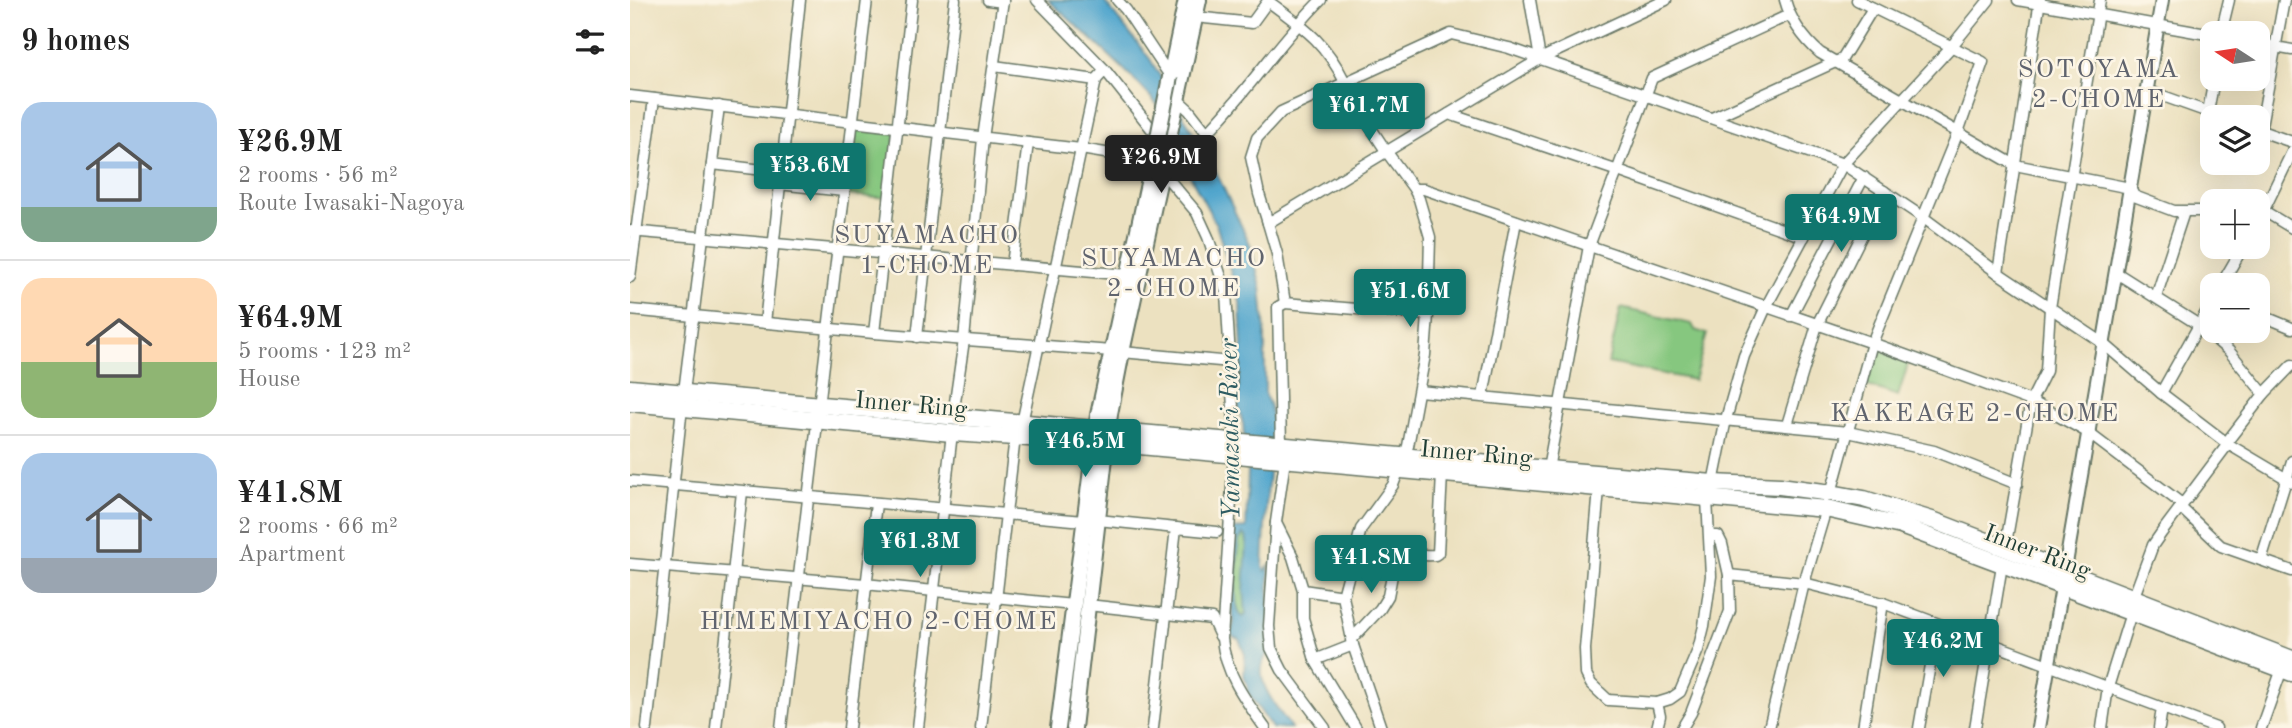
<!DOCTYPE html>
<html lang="en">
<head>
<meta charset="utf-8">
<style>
  body { margin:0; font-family:"Old Standard TT",serif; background:#f2f2f2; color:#222; height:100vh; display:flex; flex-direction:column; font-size:26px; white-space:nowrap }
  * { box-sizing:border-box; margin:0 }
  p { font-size:23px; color:#767676 }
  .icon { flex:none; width:38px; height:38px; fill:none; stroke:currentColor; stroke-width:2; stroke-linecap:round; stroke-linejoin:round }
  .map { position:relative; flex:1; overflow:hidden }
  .side { display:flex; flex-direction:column; background:#fff; width:630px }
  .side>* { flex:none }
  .needle { width:46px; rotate:282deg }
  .tools { position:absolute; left:1570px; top:21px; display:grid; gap:14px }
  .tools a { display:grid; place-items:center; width:70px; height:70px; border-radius:14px; background:#fff; box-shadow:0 7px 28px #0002; font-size:35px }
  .price { position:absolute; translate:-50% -60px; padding:0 16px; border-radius:7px; background:#0f766e; color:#fff; font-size:23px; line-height:46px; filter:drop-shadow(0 2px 4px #0008) }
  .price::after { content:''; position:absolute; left:50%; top:42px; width:21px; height:16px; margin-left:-10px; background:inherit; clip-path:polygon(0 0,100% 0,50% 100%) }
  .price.selected { background:#222; color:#fff }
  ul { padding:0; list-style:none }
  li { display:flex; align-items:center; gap:21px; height:175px; padding:0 21px }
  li+li { border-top:2px solid #e0e0e0 }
  li span { display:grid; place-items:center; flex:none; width:196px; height:140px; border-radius:21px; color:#555 }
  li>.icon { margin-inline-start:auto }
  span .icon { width:84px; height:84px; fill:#fffc; stroke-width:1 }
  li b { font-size:30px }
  h2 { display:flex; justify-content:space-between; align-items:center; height:84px; padding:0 21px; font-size:30px }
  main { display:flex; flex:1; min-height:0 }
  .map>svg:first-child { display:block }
</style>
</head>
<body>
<main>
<section class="side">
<h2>9 homes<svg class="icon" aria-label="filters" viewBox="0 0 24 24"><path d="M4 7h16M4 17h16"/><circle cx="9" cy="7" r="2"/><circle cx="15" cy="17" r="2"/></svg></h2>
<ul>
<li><span style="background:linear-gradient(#a9c7e8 75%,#7fa58c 0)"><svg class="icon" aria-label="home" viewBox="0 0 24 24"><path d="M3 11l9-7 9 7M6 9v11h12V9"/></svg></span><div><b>¥26.9M</b><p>2 rooms · 56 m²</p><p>Route Iwasaki-Nagoya</p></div></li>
<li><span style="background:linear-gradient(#ffd9b3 60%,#8fb573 0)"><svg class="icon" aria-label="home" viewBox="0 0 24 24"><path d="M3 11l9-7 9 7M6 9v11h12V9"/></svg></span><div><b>¥64.9M</b><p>5 rooms · 123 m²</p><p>House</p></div></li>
<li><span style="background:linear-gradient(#a9c7e8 75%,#9aa5b1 0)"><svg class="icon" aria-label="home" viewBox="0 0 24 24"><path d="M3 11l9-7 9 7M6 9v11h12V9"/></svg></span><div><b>¥41.8M</b><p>2 rooms · 66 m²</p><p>Apartment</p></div></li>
</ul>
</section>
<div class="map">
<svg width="1662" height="728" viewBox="0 0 1662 728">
  <rect width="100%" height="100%" fill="#fcf5e5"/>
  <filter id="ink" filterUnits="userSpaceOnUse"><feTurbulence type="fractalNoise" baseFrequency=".0143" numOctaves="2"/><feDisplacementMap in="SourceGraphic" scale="14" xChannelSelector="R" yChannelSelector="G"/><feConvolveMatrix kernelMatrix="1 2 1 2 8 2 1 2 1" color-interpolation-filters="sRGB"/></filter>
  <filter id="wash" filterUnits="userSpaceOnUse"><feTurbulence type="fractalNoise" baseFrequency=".00686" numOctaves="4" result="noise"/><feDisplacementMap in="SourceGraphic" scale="28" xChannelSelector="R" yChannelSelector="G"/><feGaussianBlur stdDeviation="1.57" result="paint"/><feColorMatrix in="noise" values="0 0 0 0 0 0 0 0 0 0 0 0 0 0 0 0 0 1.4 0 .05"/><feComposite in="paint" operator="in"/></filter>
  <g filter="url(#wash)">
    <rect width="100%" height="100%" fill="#ece1c0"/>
    <g fill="#86c77f" stroke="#52825a" stroke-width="2">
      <polygon points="227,125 266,130 259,198 219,195"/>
      <polygon points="991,308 1062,324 1065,330 1077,334 1064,380 978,363"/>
      <polygon points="1245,348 1279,361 1268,396 1235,385"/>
      <polygon points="613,534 616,536 617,542 616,611 616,615 612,617 609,615 606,594 609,541"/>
    </g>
    <path fill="#51a6cd" stroke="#387280" stroke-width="2" fill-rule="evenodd" d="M418 0H473L520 59 584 168 620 244 631 287 635 332V395L640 406 643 431 636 506 633 567 635 571 639 566 640 651C617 675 647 707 661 728H642L617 691 618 686 614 676 615 655 609 639 603 637 601 633 604 622 601 605 603 529 616 528 618 472 613 424 607 402 612 349 610 302 586 224 550 157 555 155C551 111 451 31 418 0ZM613 534 616 536 617 542 614 590 616 615 612 617C601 605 607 559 609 541Z"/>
  </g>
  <g filter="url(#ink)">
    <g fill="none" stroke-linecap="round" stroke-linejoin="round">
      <g stroke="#677665" stroke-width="13">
        <g id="minor">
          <polyline points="358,0 373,2"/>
          <polyline points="407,0 475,70 528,137"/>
          <polyline points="487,0 496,10 540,76"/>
          <path d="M1155 0C1161 22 1173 38 1190 53L1385 165 1500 188 1504 196 1544 211H1582"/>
          <polyline points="1388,0 1582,35"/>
          <path d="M565 17 622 23 638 1C674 28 694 40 715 82"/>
          <polyline points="1591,33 1599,0"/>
          <polyline points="1628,44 1662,50"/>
          <polyline points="910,59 1036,0"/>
          <polyline points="364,66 466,80"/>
          <polyline points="712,84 756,151 784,189 789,199 800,237 798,315"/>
          <polyline points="1516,90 1592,117"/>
          <polyline points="0,96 451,149 523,161 567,213 578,237 596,292 605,441"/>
          <path d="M547 99 559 110 577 133C618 91 649 42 691 0"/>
          <polyline points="1578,112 1584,79"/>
          <polyline points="819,114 988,171 1174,237"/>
          <polyline points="1082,118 1212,59 1243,8"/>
          <polyline points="1628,130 1662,142"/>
          <polyline points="1630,131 1654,0"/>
          <polyline points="82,164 151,172"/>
          <polyline points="149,184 214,191"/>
          <polyline points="784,189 794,189 1242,343 1401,401 1457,432 1552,504"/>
          <polyline points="1629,211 1634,211 1662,228"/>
          <polyline points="1628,222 1662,152"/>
          <polyline points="638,223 629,194 621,157 627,138 651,112 821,34 879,48 1213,164 1294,218 1368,273 1473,343 1531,393 1598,444 1662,482"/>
          <polyline points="0,231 498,275"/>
          <polyline points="382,265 398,143"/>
          <polyline points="1485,272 1569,325 1599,351 1634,394"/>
          <polyline points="1368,273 1410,0"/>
          <polyline points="0,277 24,99"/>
          <polyline points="1591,285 1613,247"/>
          <polyline points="1526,297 1554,212"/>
          <polyline points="655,303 647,254 638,223 910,59 900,0"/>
          <polyline points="0,310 244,333 482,351"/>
          <polyline points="1628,314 1662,328"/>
          <polyline points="1161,316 1234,177"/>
          <polyline points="135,323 170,0"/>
          <polyline points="244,333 282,0"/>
          <polyline points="287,337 325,0"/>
          <polyline points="492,352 601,362"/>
          <polyline points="789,391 1218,432 1304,451 1387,484"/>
          <polyline points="54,392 89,106"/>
          <polyline points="1531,393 1582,302"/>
          <polyline points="853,396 886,221"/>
          <polyline points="323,416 334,340 353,138 373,0"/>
          <polyline points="392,423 466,80 475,70"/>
          <polyline points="1157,425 1187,325 1254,191"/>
          <polyline points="1596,443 1634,394 1662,365"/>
          <polyline points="651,445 648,307 655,303 798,315 795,355 778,446 763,485 731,529 713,596 723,645 751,728"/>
          <path d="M604 455 592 639C595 673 616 701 635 728"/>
          <polyline points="655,460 646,522 639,626 641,648 652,670 695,728"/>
          <polyline points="918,469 959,246 1022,78 1159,15"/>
          <polyline points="0,481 454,521 468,520 546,528 523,728"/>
          <polyline points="969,489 955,649 956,674 961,684 978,700 1027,703 1040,699 1050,692 1068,650 1074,626 1081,576 1077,499 1083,483 1096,419 1114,356 1136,307 1213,164 1321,47 1359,0"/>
          <polyline points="1201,493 1242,343 1328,132 1353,62 1227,0"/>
          <polyline points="1550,507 1591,546 1662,571"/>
          <polyline points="646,523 663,557 673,590 673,618 685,660 726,728"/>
          <polyline points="546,528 587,532"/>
          <polyline points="1080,536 1088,536 1092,544 1099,575"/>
          <polyline points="1375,549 1401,401 1416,371 1420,308 1470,0"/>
          <path d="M725 552C735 555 743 552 753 552 771 553 787 556 805 555L808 553 812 474"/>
          <polyline points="1631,560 1662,461"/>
          <polyline points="0,564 235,584 443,605"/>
          <polyline points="673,590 713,596"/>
          <polyline points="1504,596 1523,545 1532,532 1598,444"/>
          <polyline points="458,605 582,619 590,636"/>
          <polyline points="721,640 750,609 758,596 766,554"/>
          <polyline points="685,660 723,645"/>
          <polyline points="17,728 52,407"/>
          <polyline points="86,728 112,492"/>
          <polyline points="151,728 237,0"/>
          <polyline points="219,728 246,504"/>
          <polyline points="288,728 322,433"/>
          <polyline points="351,728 385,437"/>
          <polyline points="1027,728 1030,716 1027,703"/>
          <polyline points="1052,728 1061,713 1100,611 1099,575 1174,583 1196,509"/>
          <polyline points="1139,728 1174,583 1253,603 1586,728"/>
          <polyline points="1233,728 1253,603"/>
          <polyline points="1289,728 1307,625"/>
          <polyline points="1345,728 1372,565"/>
          <polyline points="1472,728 1478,687 1501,613"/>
          <polyline points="1529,728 1532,708"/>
          <polyline points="1631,728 1652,669"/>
        </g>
      </g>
      <g stroke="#677665" stroke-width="16">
        <polyline id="tertiary" points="1408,728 1532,0"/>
      </g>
      <g stroke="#677665" stroke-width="18">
        <g id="secondary">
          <polyline points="540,77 556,0"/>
          <polyline points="428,728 468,415 528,137"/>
          <polyline points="444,728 480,414 492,352 569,0"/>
        </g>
      </g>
      <g stroke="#677665" stroke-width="19">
        <g id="primary">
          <polyline points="0,388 918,469 1083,483 1150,486 1201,493 1234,499 1305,521 1662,659"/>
          <polyline points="0,403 322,433 477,443 1196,509 1271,526 1662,673"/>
        </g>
      </g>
      <use href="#minor" stroke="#fff" stroke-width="10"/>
      <use href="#tertiary" stroke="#fff" stroke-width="12"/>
      <use href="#secondary" stroke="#fff" stroke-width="14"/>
      <use href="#primary" stroke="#fff" stroke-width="16"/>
      <g stroke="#677665" stroke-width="18" stroke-linecap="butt">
        <polyline id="secondary-bridge" points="528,137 540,77"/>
      </g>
      <use href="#secondary-bridge" stroke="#fff" stroke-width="14"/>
    </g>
  </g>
  <g text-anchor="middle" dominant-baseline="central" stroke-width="5" stroke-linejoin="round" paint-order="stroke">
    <g font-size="24" fill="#1f3d34" stroke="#fcf5e5">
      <text transform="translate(281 406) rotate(5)">Inner Ring</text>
      <text transform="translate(846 455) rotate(5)">Inner Ring</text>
      <text transform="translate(1407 553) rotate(21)">Inner Ring</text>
    </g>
    <g font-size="26" letter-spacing="2" fill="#60646e" stroke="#fcf5e5">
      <text x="1469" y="70">SOTOYAMA<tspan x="1469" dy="30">2-CHOME</tspan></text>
      <text x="297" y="236">SUYAMACHO<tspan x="297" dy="30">1-CHOME</tspan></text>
      <text x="544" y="259">SUYAMACHO<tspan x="544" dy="30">2-CHOME</tspan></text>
      <text x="1345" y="414">KAKEAGE 2-CHOME</text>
      <text x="249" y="622">HIMEMIYACHO 2-CHOME</text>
    </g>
    <g font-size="26" font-style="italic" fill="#2e5c62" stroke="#fcf5e5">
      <text transform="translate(601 429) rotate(-91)">Yamazaki River</text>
    </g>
  </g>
</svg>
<div class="tools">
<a><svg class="needle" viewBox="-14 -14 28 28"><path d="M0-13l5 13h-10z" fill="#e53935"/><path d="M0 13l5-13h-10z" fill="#767676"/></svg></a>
<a><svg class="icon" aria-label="layers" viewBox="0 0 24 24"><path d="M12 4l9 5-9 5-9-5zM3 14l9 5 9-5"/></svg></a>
<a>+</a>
<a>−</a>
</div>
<b class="price" style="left:739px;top:143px">¥61.7M</b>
<b class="price selected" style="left:531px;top:195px">¥26.9M</b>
<b class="price" style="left:180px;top:203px">¥53.6M</b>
<b class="price" style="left:1211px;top:254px">¥64.9M</b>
<b class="price" style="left:780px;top:329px">¥51.6M</b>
<b class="price" style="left:455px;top:479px">¥46.5M</b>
<b class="price" style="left:290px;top:579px">¥61.3M</b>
<b class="price" style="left:741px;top:595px">¥41.8M</b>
<b class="price" style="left:1313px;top:679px">¥46.2M</b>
</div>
</main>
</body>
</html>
